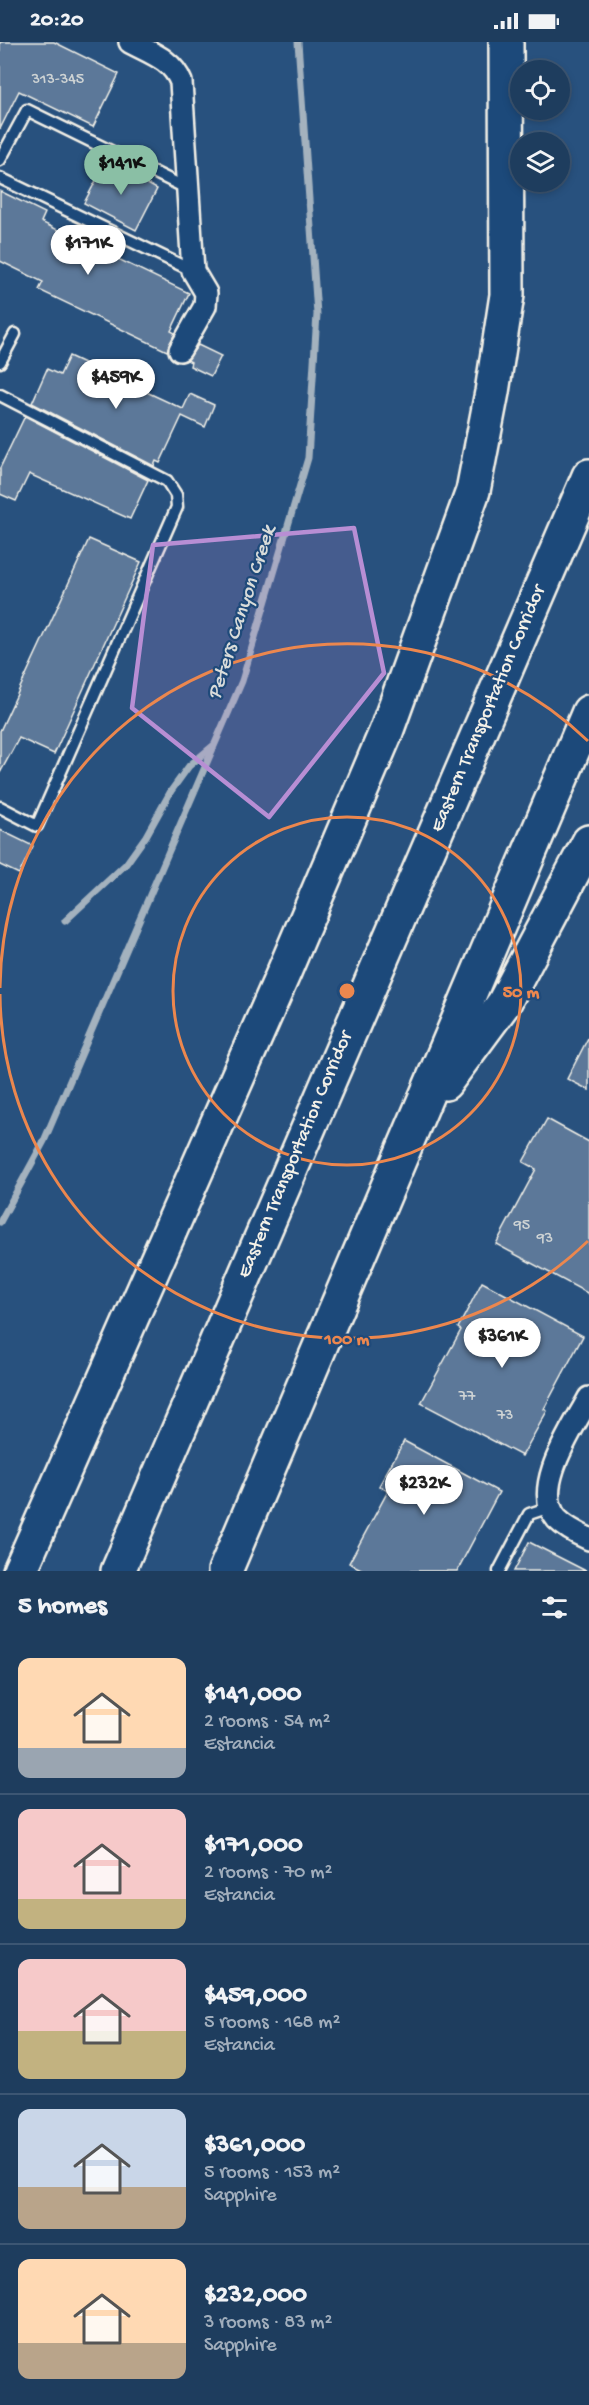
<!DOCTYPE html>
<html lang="en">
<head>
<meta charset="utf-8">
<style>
  body { margin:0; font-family:"Gochi Hand",sans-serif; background:#2b4867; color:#f1f3f6; height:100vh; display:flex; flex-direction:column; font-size:22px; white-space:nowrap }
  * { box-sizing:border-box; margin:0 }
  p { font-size:20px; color:#a1aebc }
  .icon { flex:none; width:33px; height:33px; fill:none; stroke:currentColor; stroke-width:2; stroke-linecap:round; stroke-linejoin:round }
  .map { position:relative; height:1529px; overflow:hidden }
  .panel { display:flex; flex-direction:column; background:#1e3d5e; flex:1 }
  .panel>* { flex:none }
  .fabs { position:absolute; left:510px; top:18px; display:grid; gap:12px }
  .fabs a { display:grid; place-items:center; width:60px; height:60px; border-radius:50%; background:#1e3d5e; box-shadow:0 3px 9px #0003,0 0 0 2px #3c5673; font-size:30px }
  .price { position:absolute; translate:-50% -51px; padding:0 14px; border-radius:21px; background:#fff; color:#222; font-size:20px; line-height:39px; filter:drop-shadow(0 2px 3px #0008) }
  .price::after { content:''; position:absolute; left:50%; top:36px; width:18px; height:14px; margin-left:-9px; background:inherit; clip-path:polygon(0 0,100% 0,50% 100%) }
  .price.selected { background:#8abfa5; color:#111 }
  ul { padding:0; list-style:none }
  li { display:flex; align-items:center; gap:18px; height:150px; padding:0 18px }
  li+li { border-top:2px solid #3c5673 }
  li span { display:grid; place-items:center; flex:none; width:168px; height:120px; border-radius:12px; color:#555 }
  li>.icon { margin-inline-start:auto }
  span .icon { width:72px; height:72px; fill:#fffc; stroke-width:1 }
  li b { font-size:26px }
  h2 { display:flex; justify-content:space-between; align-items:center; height:72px; padding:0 18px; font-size:26px }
  .status { display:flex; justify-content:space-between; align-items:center; height:42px; padding:0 30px; background:#1e3d5e; direction:ltr }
  .status svg { height:16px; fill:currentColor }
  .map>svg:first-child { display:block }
</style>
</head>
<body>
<div class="status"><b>20:20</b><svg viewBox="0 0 49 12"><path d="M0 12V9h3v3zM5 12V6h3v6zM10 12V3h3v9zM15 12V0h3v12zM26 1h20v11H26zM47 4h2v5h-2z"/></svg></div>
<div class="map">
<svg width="589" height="1529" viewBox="0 0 589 1529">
  <rect width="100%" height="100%" fill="#28517e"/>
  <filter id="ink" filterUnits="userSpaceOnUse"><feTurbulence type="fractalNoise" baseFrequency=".0167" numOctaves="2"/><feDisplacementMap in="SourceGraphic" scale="12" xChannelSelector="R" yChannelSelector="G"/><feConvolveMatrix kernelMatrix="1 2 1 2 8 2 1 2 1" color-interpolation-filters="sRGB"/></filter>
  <g filter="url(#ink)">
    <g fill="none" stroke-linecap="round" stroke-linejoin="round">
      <g stroke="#a4b2be" stroke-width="7">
        <polyline points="65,879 126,822 146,794 171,749 189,724 213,704"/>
        <polyline points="0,1180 44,1099 242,639 308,416 317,272 298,0"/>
      </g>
    </g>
    <g fill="#5b7899" stroke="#f4f1e8" stroke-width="1.5">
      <polygon points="0,0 54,0 119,32 93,85 19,49 0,87"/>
      <polygon points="106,120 157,147 136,188 84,161"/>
      <polygon points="0,149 45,171 41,180 189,251 171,289 175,291 167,309 39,248 43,240 0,219"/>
      <polygon points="198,303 221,314 211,334 190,324 191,320 187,318"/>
      <polygon points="69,314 183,367 190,352 214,363 205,385 182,374 160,421 156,419 154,424 32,361 47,327 60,333"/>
      <polygon points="25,374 148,438 130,477 29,432 16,459 0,452 0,426"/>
      <polygon points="89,497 141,520 54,712 19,696 0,731 0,689"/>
      <polygon points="0,788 33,804 19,832 0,823"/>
      <polygon points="589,994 589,1048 567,1037"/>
      <polygon points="547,1077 589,1100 589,1252 496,1202 536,1127 523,1120"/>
      <polygon points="482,1240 583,1294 544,1367 547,1369 522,1414 421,1361 461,1288 458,1286"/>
      <polygon points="404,1399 499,1450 457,1529 365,1529 349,1521 388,1449 379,1444"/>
      <polygon points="529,1500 586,1529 514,1529"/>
    </g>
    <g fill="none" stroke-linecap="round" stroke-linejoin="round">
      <g stroke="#f4f1e8" stroke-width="15">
        <g id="lane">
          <polyline points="0,118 27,68 186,146"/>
          <polyline points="0,136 193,229"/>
          <polyline points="0,320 15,292"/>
          <polyline points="0,353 167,439 176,453 177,465 37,784 0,765"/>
          <polyline points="499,1529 529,1472 550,1465"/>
        </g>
      </g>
      <g stroke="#f4f1e8" stroke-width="26">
        <g id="street">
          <path d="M130 0C150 11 172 17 181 40L193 229 206 251 205 264 180 308"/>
          <path d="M589 1356C574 1385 530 1446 557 1477 566 1486 578 1492 589 1497"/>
        </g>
      </g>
      <g stroke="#f4f1e8" stroke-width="38">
        <g id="highway">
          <polyline points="445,1041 504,961 589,800"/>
          <polyline points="20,1529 284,930 386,690 473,449 492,350 507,253 506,0"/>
          <polyline points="118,1529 589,434"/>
          <polyline points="225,1529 589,670"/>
        </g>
      </g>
      <use href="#lane" stroke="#1f4a7a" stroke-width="10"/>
      <use href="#street" stroke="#1f4a7a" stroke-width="21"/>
      <use href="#highway" stroke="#1f4a7a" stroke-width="33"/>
    </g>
  </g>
  <path fill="#b88ed4" fill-opacity="0.2" stroke="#b88ed4" stroke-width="4.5" stroke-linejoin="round" d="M354 486 384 631 269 775 132 666 153 503Z"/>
  <g fill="none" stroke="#ec874e" stroke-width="3">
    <circle cx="347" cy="949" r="174"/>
    <path d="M588 1199A347 347 0 0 1 0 952M0 946A347 347 0 0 1 588 699"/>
  </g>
  <g text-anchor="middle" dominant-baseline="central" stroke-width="4.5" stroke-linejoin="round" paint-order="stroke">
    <g font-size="16" fill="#ced3d4">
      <text x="58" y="38">313-345</text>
      <text x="522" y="1184">95</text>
      <text x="545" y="1197">93</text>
      <text x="467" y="1355">77</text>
      <text x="505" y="1374">73</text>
    </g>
    <g font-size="20" fill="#f4f1e8" stroke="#1f4a7a">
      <text transform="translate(489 667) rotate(-67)">Eastern Transportation Corridor</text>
      <text transform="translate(296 1113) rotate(-67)">Eastern Transportation Corridor</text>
    </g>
    <g font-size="21" font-style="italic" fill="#d9dcda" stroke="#1f4a7a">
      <text transform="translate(243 571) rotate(-72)">Peters Canyon Creek</text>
    </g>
  </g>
  <circle cx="347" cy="949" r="9" fill="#ec874e" stroke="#1f4a7a" stroke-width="3"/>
  <g font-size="18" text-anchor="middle" font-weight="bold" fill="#ec874e" stroke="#1f4a7a" stroke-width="4.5" stroke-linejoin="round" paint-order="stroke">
    <text x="521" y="955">50 m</text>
    <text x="347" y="1302">100 m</text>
  </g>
</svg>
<div class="fabs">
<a><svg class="icon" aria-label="locate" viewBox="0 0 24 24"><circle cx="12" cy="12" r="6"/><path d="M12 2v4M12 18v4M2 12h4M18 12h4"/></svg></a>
<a><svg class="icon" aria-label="layers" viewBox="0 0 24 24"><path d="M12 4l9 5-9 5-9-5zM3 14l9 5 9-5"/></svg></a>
</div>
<b class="price selected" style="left:121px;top:154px">$141K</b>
<b class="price" style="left:88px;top:234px">$171K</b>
<b class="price" style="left:116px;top:368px">$459K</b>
<b class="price" style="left:502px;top:1327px">$361K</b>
<b class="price" style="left:424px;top:1474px">$232K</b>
</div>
<section class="panel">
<h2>5 homes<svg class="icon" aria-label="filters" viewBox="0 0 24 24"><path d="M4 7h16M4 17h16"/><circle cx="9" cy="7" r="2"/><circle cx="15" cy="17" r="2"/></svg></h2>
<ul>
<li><span style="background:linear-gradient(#ffd9b3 75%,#9aa5b1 0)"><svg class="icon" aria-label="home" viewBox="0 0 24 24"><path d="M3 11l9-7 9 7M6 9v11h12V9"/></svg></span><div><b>$141,000</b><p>2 rooms · 54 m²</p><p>Estancia</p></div></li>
<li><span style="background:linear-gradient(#f6c9c9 75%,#c2b280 0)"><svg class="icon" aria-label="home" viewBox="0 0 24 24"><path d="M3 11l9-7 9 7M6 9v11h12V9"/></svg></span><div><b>$171,000</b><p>2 rooms · 70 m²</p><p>Estancia</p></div></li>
<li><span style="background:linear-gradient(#f6c9c9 60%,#c2b280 0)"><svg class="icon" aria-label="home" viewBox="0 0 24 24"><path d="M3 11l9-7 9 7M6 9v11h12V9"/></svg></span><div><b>$459,000</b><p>5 rooms · 168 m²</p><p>Estancia</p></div></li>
<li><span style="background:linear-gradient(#c9d6e8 65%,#b9a48a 0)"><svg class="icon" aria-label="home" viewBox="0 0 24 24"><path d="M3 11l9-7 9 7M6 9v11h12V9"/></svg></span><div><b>$361,000</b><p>5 rooms · 153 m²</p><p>Sapphire</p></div></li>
<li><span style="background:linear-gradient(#ffd9b3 70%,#b9a48a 0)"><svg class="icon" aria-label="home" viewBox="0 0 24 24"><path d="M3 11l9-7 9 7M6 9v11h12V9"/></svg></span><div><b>$232,000</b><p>3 rooms · 83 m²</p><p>Sapphire</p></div></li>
</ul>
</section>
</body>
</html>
